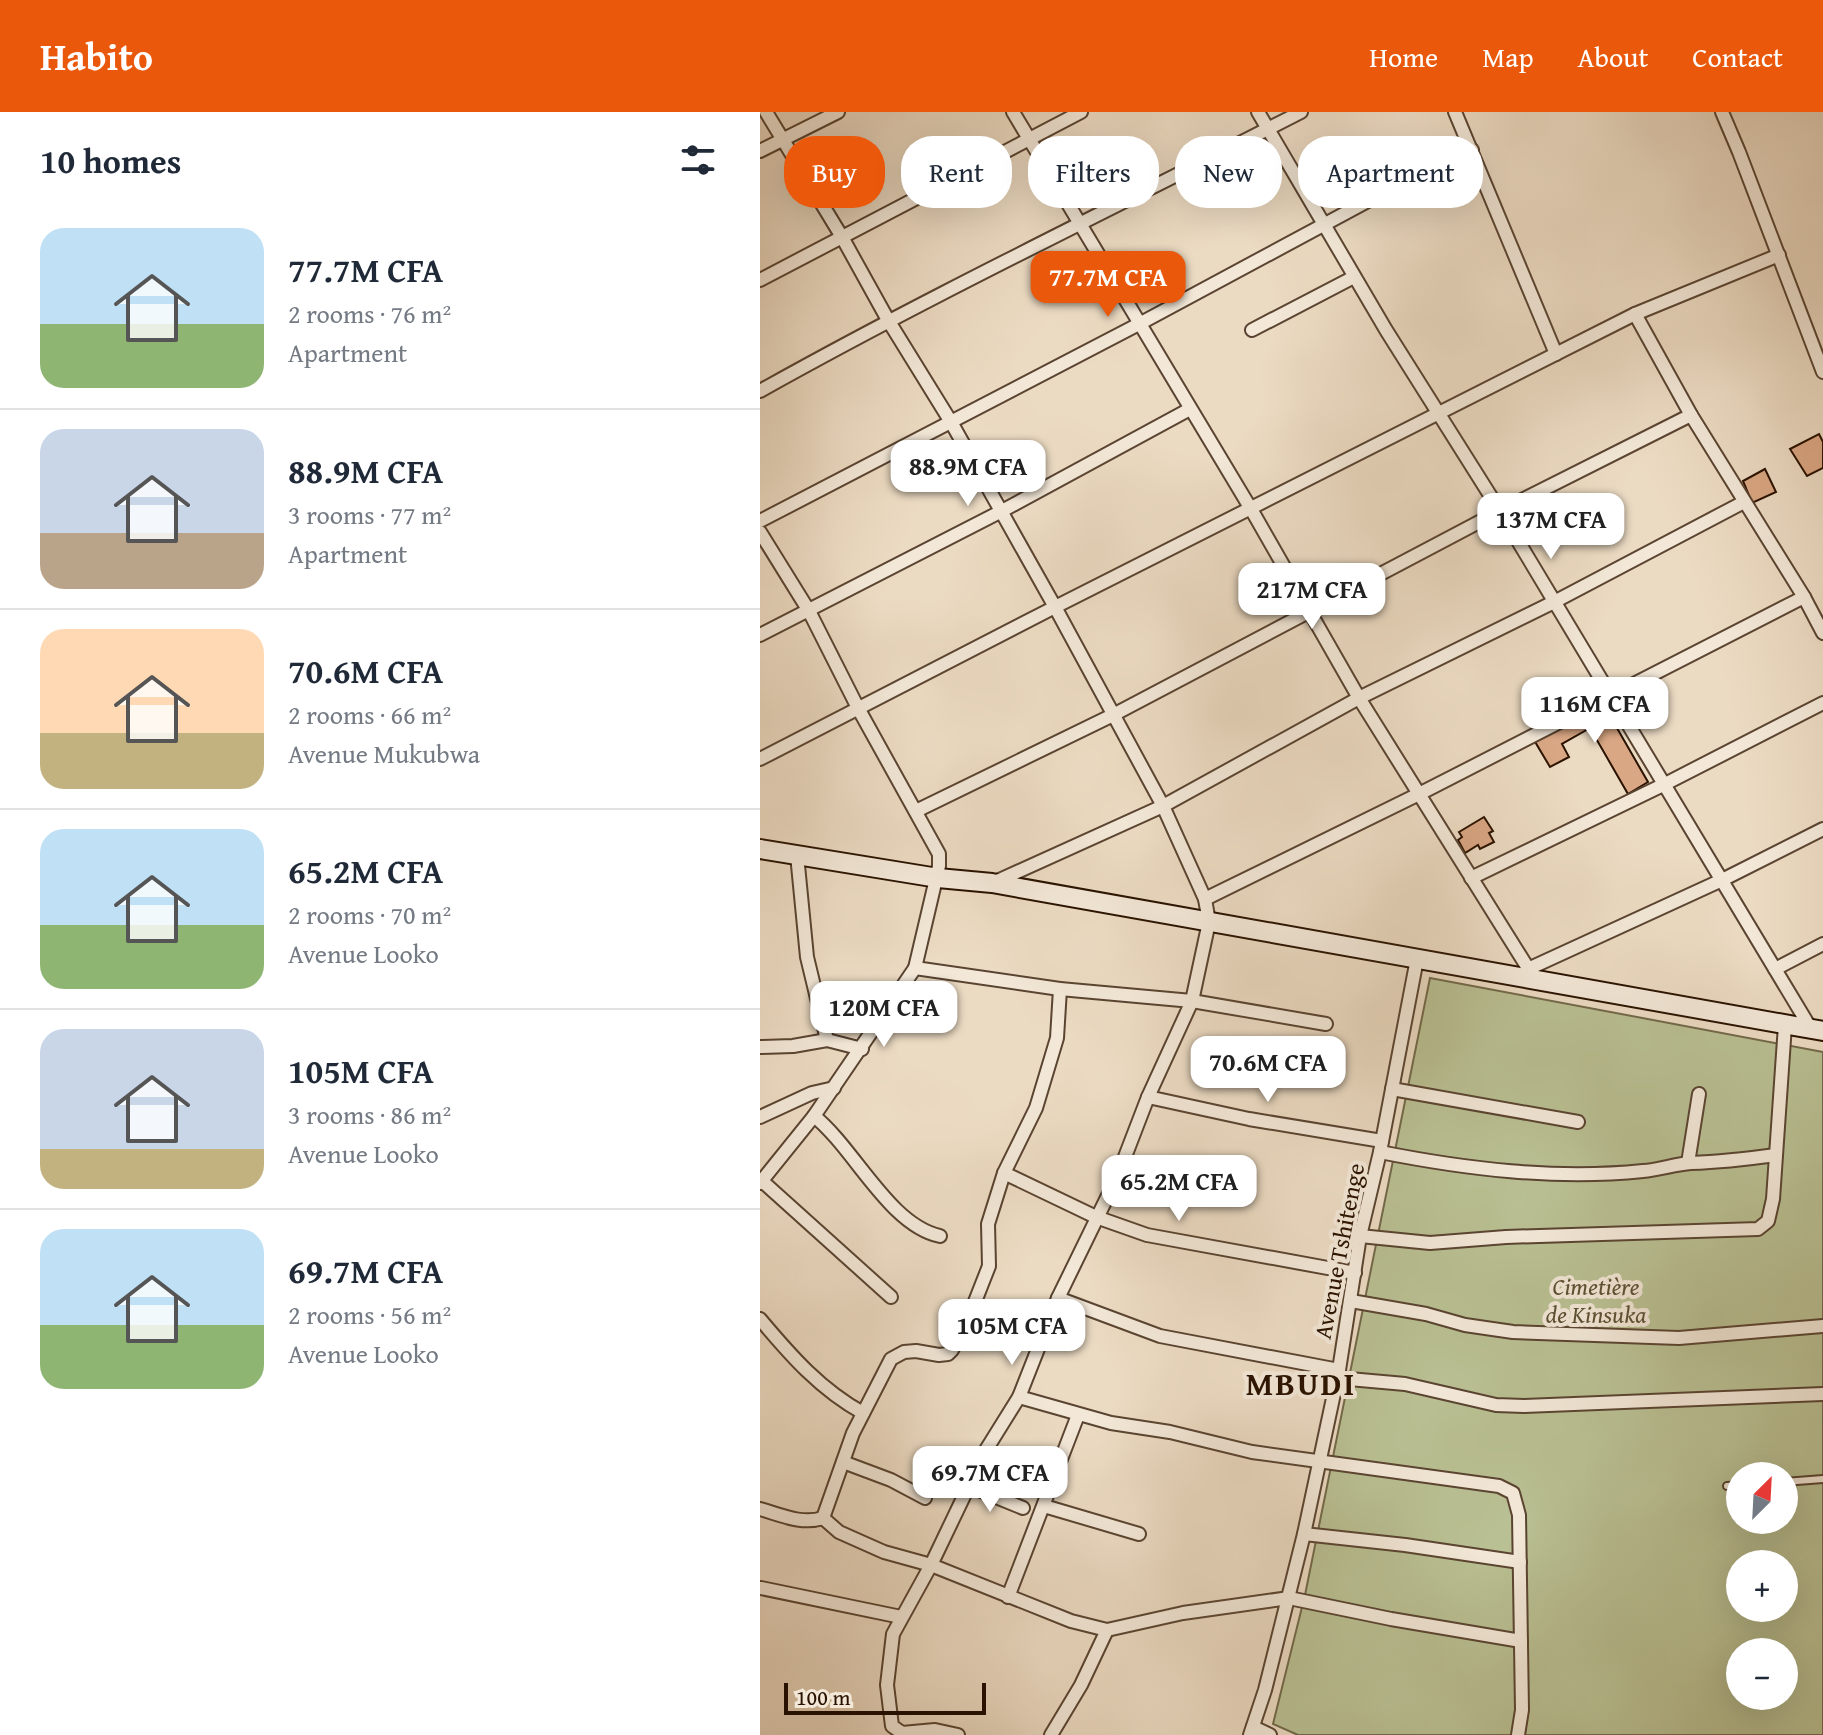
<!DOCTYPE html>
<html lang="en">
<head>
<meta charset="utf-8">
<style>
  body { margin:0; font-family:"Gentium Book Plus",serif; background:#f6f6f7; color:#1f2937; height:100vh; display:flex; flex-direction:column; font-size:30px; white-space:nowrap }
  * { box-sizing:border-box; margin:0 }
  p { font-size:26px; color:#747a83 }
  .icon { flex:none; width:44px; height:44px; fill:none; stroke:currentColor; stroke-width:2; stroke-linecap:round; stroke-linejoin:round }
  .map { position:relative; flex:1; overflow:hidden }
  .drawer { display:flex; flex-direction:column; background:#fff; width:760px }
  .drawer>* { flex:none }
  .top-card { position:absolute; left:24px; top:24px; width:760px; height:72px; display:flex; gap:16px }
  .needle { width:52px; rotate:24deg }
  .buttons { position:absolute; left:966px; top:1350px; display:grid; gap:16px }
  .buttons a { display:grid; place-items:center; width:72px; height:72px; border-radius:50%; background:#fff; box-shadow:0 8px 32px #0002; font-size:40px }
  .scale { position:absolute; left:24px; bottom:20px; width:202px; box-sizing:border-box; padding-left:8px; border:4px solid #2a1200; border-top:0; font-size:22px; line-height:28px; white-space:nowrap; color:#2a1200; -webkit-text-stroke:6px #f3e8d8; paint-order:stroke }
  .price { position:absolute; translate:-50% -68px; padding:0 18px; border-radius:16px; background:#fff; color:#222; font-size:26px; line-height:52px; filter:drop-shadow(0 2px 4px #0008) }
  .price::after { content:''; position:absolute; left:50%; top:48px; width:24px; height:18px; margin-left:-12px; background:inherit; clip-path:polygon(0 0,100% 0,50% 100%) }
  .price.selected { background:#ea580c; color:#fff }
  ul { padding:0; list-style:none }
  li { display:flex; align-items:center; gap:24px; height:200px; padding:0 40px }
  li+li { border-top:2px solid #e0e1e3 }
  li span { display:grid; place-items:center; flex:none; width:224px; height:160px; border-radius:24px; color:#555 }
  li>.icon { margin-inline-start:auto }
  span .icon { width:96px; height:96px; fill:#fffc; stroke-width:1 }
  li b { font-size:34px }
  h2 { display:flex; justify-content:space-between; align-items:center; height:96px; padding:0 40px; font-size:34px }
  .tag { padding:0 28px; border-radius:32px; background:#fff; box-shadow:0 8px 32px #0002; font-size:28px; line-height:72px }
  .tag.selected { background:#ea580c; color:#fff }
  header { display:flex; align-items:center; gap:48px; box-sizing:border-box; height:112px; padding:0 40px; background:#ea580c; color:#fff }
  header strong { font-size:38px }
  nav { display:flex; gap:44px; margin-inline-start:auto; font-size:28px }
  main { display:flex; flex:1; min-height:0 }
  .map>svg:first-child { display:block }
</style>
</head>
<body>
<header>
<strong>Habito</strong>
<nav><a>Home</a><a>Map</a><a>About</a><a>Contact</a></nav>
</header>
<main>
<section class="drawer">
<h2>10 homes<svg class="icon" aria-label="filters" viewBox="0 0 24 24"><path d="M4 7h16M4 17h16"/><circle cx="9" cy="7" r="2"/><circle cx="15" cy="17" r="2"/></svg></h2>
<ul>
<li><span style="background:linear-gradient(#bfe0f5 60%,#8fb573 0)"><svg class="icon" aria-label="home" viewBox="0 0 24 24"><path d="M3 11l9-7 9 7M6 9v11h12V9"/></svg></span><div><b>77.7M CFA</b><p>2 rooms · 76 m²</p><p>Apartment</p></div></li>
<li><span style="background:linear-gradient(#c9d6e8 65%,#b9a48a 0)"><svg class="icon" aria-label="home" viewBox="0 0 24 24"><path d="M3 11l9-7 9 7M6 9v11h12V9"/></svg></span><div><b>88.9M CFA</b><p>3 rooms · 77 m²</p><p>Apartment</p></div></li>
<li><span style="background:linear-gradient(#ffd9b3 65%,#c2b280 0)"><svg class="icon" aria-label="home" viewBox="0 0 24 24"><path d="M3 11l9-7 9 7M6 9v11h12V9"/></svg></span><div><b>70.6M CFA</b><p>2 rooms · 66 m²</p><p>Avenue Mukubwa</p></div></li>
<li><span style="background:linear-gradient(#bfe0f5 60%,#8fb573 0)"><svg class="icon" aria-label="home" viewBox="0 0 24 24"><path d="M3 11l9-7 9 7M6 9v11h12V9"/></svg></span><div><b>65.2M CFA</b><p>2 rooms · 70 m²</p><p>Avenue Looko</p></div></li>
<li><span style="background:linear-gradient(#c9d6e8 75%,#c2b280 0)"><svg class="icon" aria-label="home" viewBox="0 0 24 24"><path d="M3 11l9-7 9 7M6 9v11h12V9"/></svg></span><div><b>105M CFA</b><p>3 rooms · 86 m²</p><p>Avenue Looko</p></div></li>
<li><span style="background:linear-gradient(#bfe0f5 60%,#8fb573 0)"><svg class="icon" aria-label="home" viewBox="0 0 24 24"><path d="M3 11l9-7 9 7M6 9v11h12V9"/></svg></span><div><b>69.7M CFA</b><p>2 rooms · 56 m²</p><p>Avenue Looko</p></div></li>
</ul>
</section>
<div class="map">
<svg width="1063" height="1623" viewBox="0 0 1063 1623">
  <rect width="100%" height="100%" fill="#ecdbc3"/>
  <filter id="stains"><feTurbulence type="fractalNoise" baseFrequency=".0025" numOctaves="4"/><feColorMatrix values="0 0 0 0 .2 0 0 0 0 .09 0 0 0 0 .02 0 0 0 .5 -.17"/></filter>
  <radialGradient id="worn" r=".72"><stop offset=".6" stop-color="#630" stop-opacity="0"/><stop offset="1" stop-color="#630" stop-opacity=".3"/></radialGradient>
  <path fill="#b9c093" stroke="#72694a" stroke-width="2" fill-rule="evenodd" d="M670 866 1063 940V1623H538L513 1612 545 1483ZM980 1364H1024V1408H980ZM980 1452H1024V1496H980ZM980 1540H1024V1584H980Z"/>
  <g fill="#daa784" stroke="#2a1200" stroke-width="2">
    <polygon points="1059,322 1063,330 1063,356 1047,364 1030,337"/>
    <polygon points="1005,357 1016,380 992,391 983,369"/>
    <polygon points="842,590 888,670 868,682 830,616 802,632 809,645 790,655 774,628"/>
    <polygon points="724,705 733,719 729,721 734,730 720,737 718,733 705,741 698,728 702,725 699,720"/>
  </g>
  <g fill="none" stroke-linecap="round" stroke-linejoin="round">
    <g stroke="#5a4431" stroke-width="10">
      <g id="lane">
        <polyline points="1024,1370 1063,1367"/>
        <polyline points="967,1374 980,1373"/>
      </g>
    </g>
    <g stroke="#5a4431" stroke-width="16">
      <g id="street">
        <polyline points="6,0 82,125 128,208 191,310 295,495 403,694 445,787 449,810 432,889 388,985 358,1063 298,1186 259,1285 226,1338 171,1453 133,1522 127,1573 132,1614 142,1621 175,1618 198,1623"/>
        <polyline points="253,0 491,397 599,586 776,869"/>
        <polyline points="498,0 626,218 740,399 1051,917"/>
        <polyline points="695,0 796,242"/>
        <polyline points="962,0 979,40 1063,260"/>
        <polyline points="0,39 78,0"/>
        <polyline points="0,168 321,0"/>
        <polyline points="875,202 931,303 1044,485 1063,521"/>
        <polyline points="492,218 594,165"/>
        <path d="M0 279C177 180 360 93 541 0"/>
        <polyline points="0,409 379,212 673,54 712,38"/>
        <polyline points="0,420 49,499 98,596 179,742 179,754 155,856 54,1004 0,1071"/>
        <polyline points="0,523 240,400 430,297"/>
        <polyline points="0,647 295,495 875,202 1019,143"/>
        <polyline points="156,699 353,603 740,399 931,303"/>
        <polyline points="37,743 47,845 67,928"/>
        <polyline points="711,766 905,672 1063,591"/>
        <polyline points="235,770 403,694 599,586 794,490 984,390"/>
        <polyline points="445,787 661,681 1044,485"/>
        <polyline points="155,856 300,877 432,889 566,912"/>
        <polyline points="768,857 962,768 1063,717"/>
        <polyline points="1015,857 1063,832"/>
        <polyline points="0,935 33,934 67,928 102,937"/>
        <polyline points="632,977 818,1010"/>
        <polyline points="388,985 489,1007 622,1029"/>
        <path d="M54 1004C95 1037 129 1113 180 1124"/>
        <polyline points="0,1005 52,981 74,976"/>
        <path d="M620 1040C706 1057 795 1068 883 1059 899 1058 915 1052 931 1051 960 1050 987 1047 1016 1043"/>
        <polyline points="928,1051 939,982"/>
        <polyline points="244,1061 336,1105 387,1123 595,1161"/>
        <polyline points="2,1069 131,1185"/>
        <polyline points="600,1124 670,1131 746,1125 998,1117 1008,1109 1013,1087 1025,913"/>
        <polyline points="298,1186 400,1224 579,1258"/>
        <polyline points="591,1189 666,1202 705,1213 753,1220 919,1226 1063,1214"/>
        <path d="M0 1207C31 1244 61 1278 103 1301"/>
        <polyline points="578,1266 645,1272 736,1293 764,1294 1063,1282"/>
        <polyline points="259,1285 351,1311 410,1320 492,1340 739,1374 753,1381 759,1403 762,1598 758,1623"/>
        <polyline points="83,1350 131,1368 165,1386"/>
        <polyline points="209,1374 263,1396"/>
        <polyline points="284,1394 379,1422"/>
        <path d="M0 1397C21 1403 42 1413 63 1406"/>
        <polyline points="63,1406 79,1420 124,1440 171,1453 311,1509 347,1518 423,1501 529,1486 631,1507 761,1529"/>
        <polyline points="63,1406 93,1321 131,1247 144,1240 156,1239 179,1243 188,1242 192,1238 207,1210 229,1154 228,1112 244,1061 276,996 297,926 300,877"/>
        <polyline points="544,1422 645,1433 760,1450"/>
        <polyline points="1,1476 141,1505"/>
        <polyline points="248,1485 318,1303"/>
        <polyline points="493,1615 510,1623"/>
        <polyline points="291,1623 321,1573 347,1518"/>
        <polyline points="490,1623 505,1578 544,1422 579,1258 600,1124 620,1040 657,847"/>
      </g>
    </g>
    <g stroke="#2a1200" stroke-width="22">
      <polyline id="secondary" points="0,737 178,766 232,771 1063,919"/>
    </g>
    <use href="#lane" stroke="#f3e8d8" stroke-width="6"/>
    <use href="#street" stroke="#f3e8d8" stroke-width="12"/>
    <use href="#secondary" stroke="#f3e8d8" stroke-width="18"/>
  </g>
  <g text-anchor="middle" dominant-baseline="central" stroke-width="8" stroke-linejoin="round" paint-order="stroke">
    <g font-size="24" fill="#2a1200" stroke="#f3e8d8">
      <text transform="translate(579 1139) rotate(-79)">Avenue Tshitenge</text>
    </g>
    <g font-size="24" font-style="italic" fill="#5c4f33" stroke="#f3e8d8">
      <text x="836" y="1174">Cimetière<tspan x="836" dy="28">de Kinsuka</tspan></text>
    </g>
    <g font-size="32" font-weight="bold" letter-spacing="2" fill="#2a1200" stroke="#f3e8d8">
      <text x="541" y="1271">MBUDI</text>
    </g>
  </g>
  <rect width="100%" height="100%" filter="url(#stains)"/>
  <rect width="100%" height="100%" fill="url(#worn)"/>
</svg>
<div class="buttons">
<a><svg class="needle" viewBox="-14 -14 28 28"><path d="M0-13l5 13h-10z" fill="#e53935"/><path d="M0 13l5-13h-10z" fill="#747a83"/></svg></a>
<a>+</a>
<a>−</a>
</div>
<div class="scale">100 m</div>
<b class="price selected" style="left:348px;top:207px">77.7M CFA</b>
<b class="price" style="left:208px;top:396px">88.9M CFA</b>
<b class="price" style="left:791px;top:449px">137M CFA</b>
<b class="price" style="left:552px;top:519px">217M CFA</b>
<b class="price" style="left:835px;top:633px">116M CFA</b>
<b class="price" style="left:124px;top:937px">120M CFA</b>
<b class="price" style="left:508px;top:992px">70.6M CFA</b>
<b class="price" style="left:419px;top:1111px">65.2M CFA</b>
<b class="price" style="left:252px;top:1255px">105M CFA</b>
<b class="price" style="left:230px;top:1402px">69.7M CFA</b>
<div class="top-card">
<a class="tag selected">Buy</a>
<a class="tag">Rent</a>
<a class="tag">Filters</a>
<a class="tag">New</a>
<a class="tag">Apartment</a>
</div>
</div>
</main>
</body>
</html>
